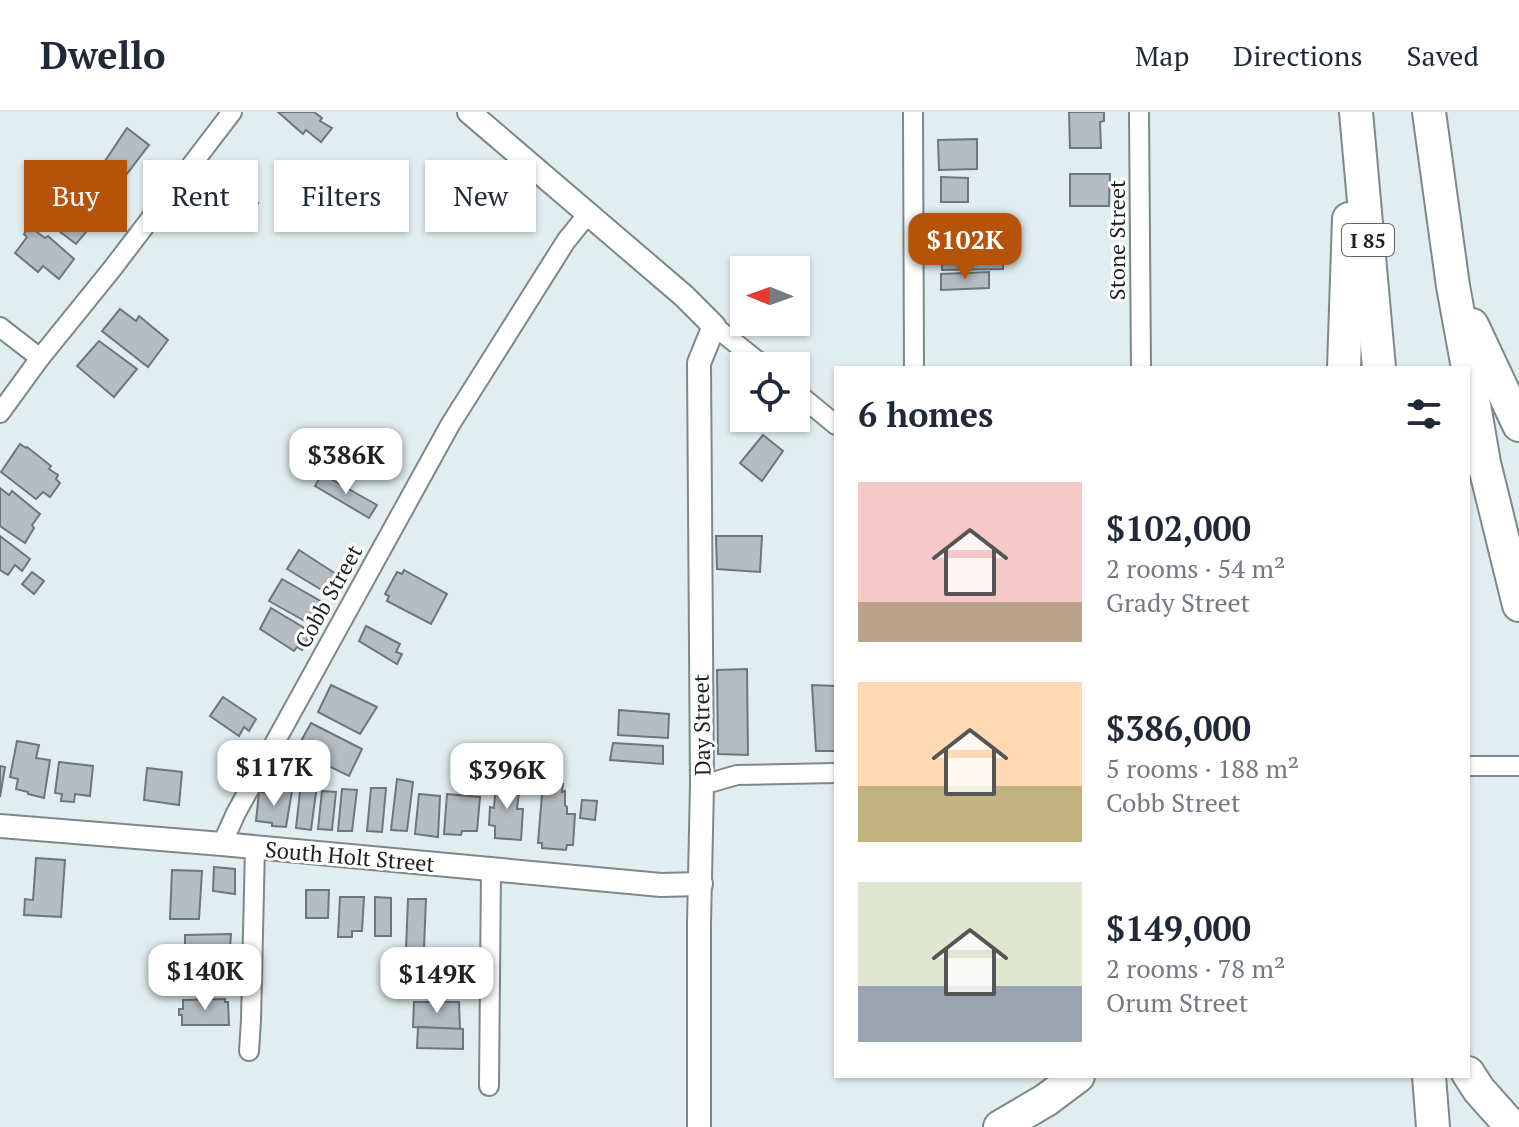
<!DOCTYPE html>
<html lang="en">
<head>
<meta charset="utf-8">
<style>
  body { margin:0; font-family:"PT Serif",serif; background:#f2f2f3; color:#1f2937; height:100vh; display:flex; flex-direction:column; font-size:30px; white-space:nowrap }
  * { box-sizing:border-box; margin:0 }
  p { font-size:26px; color:#747a83 }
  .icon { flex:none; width:44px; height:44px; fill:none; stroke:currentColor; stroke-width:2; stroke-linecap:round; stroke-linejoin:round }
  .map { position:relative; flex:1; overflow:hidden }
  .details { position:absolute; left:834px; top:254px; width:636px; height:712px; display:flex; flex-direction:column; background:#fff; border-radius:0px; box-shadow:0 2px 6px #0004 }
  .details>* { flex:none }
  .hud { position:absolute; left:24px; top:48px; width:690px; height:72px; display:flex; gap:16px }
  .needle { width:52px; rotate:271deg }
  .controls { position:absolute; left:730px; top:144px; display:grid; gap:16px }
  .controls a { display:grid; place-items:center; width:80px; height:80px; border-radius:0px; background:#fff; box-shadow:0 2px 6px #0004; font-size:40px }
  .price { position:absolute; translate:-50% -68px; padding:0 18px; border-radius:16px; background:#fff; color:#222; font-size:26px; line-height:52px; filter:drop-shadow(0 2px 4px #0008) }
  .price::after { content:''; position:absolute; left:50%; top:48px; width:24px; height:18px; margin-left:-12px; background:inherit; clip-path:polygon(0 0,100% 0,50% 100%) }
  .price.active { background:#b45309; color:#fff }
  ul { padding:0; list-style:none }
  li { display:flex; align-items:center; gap:24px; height:200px; padding:0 24px }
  li span { display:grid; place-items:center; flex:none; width:224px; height:160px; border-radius:0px; color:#555 }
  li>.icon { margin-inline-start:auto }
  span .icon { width:96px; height:96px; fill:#fffc; stroke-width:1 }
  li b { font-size:34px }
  h2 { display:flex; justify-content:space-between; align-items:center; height:96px; padding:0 24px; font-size:34px }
  .pill { padding:0 28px; border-radius:0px; background:#fff; box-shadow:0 2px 6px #0004; font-size:28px; line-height:72px }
  .pill.active { background:#b45309; color:#fff }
  header { display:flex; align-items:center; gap:48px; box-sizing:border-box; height:112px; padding:0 40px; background:#fff; border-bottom:2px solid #e0e1e3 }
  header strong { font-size:38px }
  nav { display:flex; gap:44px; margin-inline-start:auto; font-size:28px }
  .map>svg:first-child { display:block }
</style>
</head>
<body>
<header>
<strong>Dwello</strong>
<nav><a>Map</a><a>Directions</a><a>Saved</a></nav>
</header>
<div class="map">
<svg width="1519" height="1015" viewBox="0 0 1519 1015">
  <rect width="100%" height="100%" fill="#e1eef0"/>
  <g fill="#b4bdc3" stroke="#6d767c" stroke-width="2">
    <polygon points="278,0 314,0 322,6 320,9 332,16 321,30 306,18 303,22"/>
    <polygon points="1069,0 1104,0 1104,9 1100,10 1101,36 1070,36"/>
    <polygon points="127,16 149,33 123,67 103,52"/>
    <polygon points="977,27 977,57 939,58 938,28"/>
    <polygon points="98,61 116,74 98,100 79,86"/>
    <polygon points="1070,62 1110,62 1109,94 1070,94"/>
    <polygon points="941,65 968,66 968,90 941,90"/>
    <polygon points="54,71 99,105 76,132 34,100"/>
    <polygon points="230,71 258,91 240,117 205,92 220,73 225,77"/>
    <polygon points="29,114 45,126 48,124 74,147 59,167 43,154 38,160 15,141 27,125 24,122"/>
    <polygon points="942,138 1003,139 1003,157 942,158"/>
    <polygon points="989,160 989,176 941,178 941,162"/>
    <polygon points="120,197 136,209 139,204 168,228 148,255 102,219"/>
    <polygon points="99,229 137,257 114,285 77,254"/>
    <polygon points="763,323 783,339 762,369 740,351"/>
    <polygon points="20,332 26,336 27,335 51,354 49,357 58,363 56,367 60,371 50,385 43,380 36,387 1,360"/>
    <polygon points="322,362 377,393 369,406 315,374"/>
    <polygon points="0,376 9,383 12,379 40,402 32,413 34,416 25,431 0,414"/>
    <polygon points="0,424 30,447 22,459 15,453 8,463 0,458"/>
    <polygon points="716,424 762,424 760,460 717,457"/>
    <polygon points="299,438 336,462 325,480 287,457"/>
    <polygon points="404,458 447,482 431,512 387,489 389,484 385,482 397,460 402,462"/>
    <polygon points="32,460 44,469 34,482 22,472"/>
    <polygon points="282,467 322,490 310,512 269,489"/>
    <polygon points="271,496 311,520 302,538 297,535 294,539 260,517"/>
    <polygon points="366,514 400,532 396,540 402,542 397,552 359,529"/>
    <polygon points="747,557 748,643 718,642 717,558"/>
    <polygon points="331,573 377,595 360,622 318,600"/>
    <polygon points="812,573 836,574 836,639 816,639"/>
    <polygon points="223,585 256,607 249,619 244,615 239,624 210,604"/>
    <polygon points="619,598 669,602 668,626 618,623"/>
    <polygon points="311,611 362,637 349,664 296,638"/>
    <polygon points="17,629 39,633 36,646 50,648 44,686 28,682 28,680 16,677 18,667 10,665"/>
    <polygon points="613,631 663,634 663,652 610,648"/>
    <polygon points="59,650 93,654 90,684 75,682 74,690 61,689 62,682 55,681"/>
    <polygon points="0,654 5,655 0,685"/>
    <polygon points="147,656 182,660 179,693 144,688"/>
    <polygon points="397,667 413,670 407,719 391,718"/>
    <polygon points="496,669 520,670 517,697 523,697 521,728 495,726 495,714 489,713 490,695 494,696"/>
    <polygon points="543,670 563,672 562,680 565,679 565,693 567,695 567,702 575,702 573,733 567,733 566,738 542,736 542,731 538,731"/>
    <polygon points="301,671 317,673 311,718 296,716"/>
    <polygon points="371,676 386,676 382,720 367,719"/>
    <polygon points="342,677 357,678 352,719 338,719"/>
    <polygon points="279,678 292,679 286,715 272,714 272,711 256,709 259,680 278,682"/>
    <polygon points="322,679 336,680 332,718 318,717"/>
    <polygon points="419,682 440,684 438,725 415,722"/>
    <polygon points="447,682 480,685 477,719 462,719 461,723 444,722"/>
    <polygon points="582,688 597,689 595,708 580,706"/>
    <polygon points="36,746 65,748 61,805 24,803 25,787 33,788"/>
    <polygon points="214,755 235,757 235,782 213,779"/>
    <polygon points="172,758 202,759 199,807 170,807"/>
    <polygon points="306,778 329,778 328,806 306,806"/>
    <polygon points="340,785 364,785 362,819 352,819 352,825 338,825"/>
    <polygon points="375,785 391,786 391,824 375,824"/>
    <polygon points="408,787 426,787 424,836 406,837"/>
    <polygon points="231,822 230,835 217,835 217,851 185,852 185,823"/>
    <polygon points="225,887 225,890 228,890 229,913 182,913 182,903 179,903 179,897 183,897 183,888"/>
    <polygon points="414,890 459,890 460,917 413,915"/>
    <polygon points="418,915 463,917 463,937 417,936"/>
  </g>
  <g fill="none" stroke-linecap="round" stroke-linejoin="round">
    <g stroke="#7d888a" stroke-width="22">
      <g id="minor">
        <polyline points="913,0 914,256"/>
        <polyline points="1139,0 1141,256"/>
        <polyline points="714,214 764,254"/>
        <polyline points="0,215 40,246"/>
        <polyline points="796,280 836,313"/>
        <polyline points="0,301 40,246 112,157 232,0"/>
        <polyline points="1468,654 1519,654"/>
        <polyline points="702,673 737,663 836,661"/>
        <polyline points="222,732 236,701 450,313 566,129 587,103"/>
        <polyline points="249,939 251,908 255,735"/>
        <polyline points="489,974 491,758"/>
      </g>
    </g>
    <g stroke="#7d888a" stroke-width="26">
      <g id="tertiary">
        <polyline points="469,0 684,184 714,214 699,251 702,673 699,811 699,1015"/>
        <polyline points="0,714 222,732 661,773 701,772"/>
      </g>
    </g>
    <g stroke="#7d888a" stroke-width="36">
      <g id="motorway">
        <polyline points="1356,0 1379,256"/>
        <polyline points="1429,0 1453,174 1468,256"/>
        <polyline points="1472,213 1519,313"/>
        <polyline points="1344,256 1349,107"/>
        <polyline points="1468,258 1484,351 1519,493"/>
        <polyline points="1468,961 1479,978 1512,1015"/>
        <polyline points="1429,964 1433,1015"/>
        <polyline points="1000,1015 1046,988 1078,964"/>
      </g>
    </g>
    <use href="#minor" stroke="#fff" stroke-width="18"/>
    <use href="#tertiary" stroke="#fff" stroke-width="22"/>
    <use href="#motorway" stroke="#fff" stroke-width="32"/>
  </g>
  <g text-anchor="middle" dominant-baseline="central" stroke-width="6" stroke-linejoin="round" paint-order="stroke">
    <rect fill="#fff" stroke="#626465" stroke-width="2" x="1342" y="112" width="52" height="32" rx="6"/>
    <g font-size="20" font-weight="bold" fill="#1e2223">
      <text x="1368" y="128">I 85</text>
    </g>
    <g font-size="22" fill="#1e2223" stroke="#fff">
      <text transform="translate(1116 128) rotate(-90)">Stone Street</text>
      <text transform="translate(328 484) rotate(-61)">Cobb Street</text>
      <text transform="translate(701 613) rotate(-91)">Day Street</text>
      <text transform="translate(350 744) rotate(5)">South Holt Street</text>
    </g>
  </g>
</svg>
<div class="controls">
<a><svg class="needle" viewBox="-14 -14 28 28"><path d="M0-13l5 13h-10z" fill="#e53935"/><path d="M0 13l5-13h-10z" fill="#747a83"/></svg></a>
<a><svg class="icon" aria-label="locate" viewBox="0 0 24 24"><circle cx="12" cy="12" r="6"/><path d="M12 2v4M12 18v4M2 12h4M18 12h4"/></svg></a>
</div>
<b class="price active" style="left:965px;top:169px">$102K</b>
<b class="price" style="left:346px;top:384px">$386K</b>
<b class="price" style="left:274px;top:696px">$117K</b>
<b class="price" style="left:507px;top:699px">$396K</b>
<b class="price" style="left:205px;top:900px">$140K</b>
<b class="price" style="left:437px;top:903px">$149K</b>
<div class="hud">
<a class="pill active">Buy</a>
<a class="pill">Rent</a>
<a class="pill">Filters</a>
<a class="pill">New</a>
</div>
<section class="details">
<h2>6 homes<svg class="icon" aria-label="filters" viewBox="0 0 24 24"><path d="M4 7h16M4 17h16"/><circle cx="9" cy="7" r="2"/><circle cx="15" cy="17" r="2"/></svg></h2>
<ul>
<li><span style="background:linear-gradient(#f6c9c9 75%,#b9a48a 0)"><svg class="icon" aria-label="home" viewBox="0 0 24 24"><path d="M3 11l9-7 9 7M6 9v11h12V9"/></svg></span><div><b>$102,000</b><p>2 rooms · 54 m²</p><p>Grady Street</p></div></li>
<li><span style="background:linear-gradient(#ffd9b3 65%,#c2b280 0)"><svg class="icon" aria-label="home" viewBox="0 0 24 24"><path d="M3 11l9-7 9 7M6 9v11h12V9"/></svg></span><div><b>$386,000</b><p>5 rooms · 188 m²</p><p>Cobb Street</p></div></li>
<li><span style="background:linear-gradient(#dfe7d0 65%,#9aa5b1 0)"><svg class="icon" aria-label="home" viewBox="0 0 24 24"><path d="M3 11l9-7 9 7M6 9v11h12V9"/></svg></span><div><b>$149,000</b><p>2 rooms · 78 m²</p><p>Orum Street</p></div></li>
</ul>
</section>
</div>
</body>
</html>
